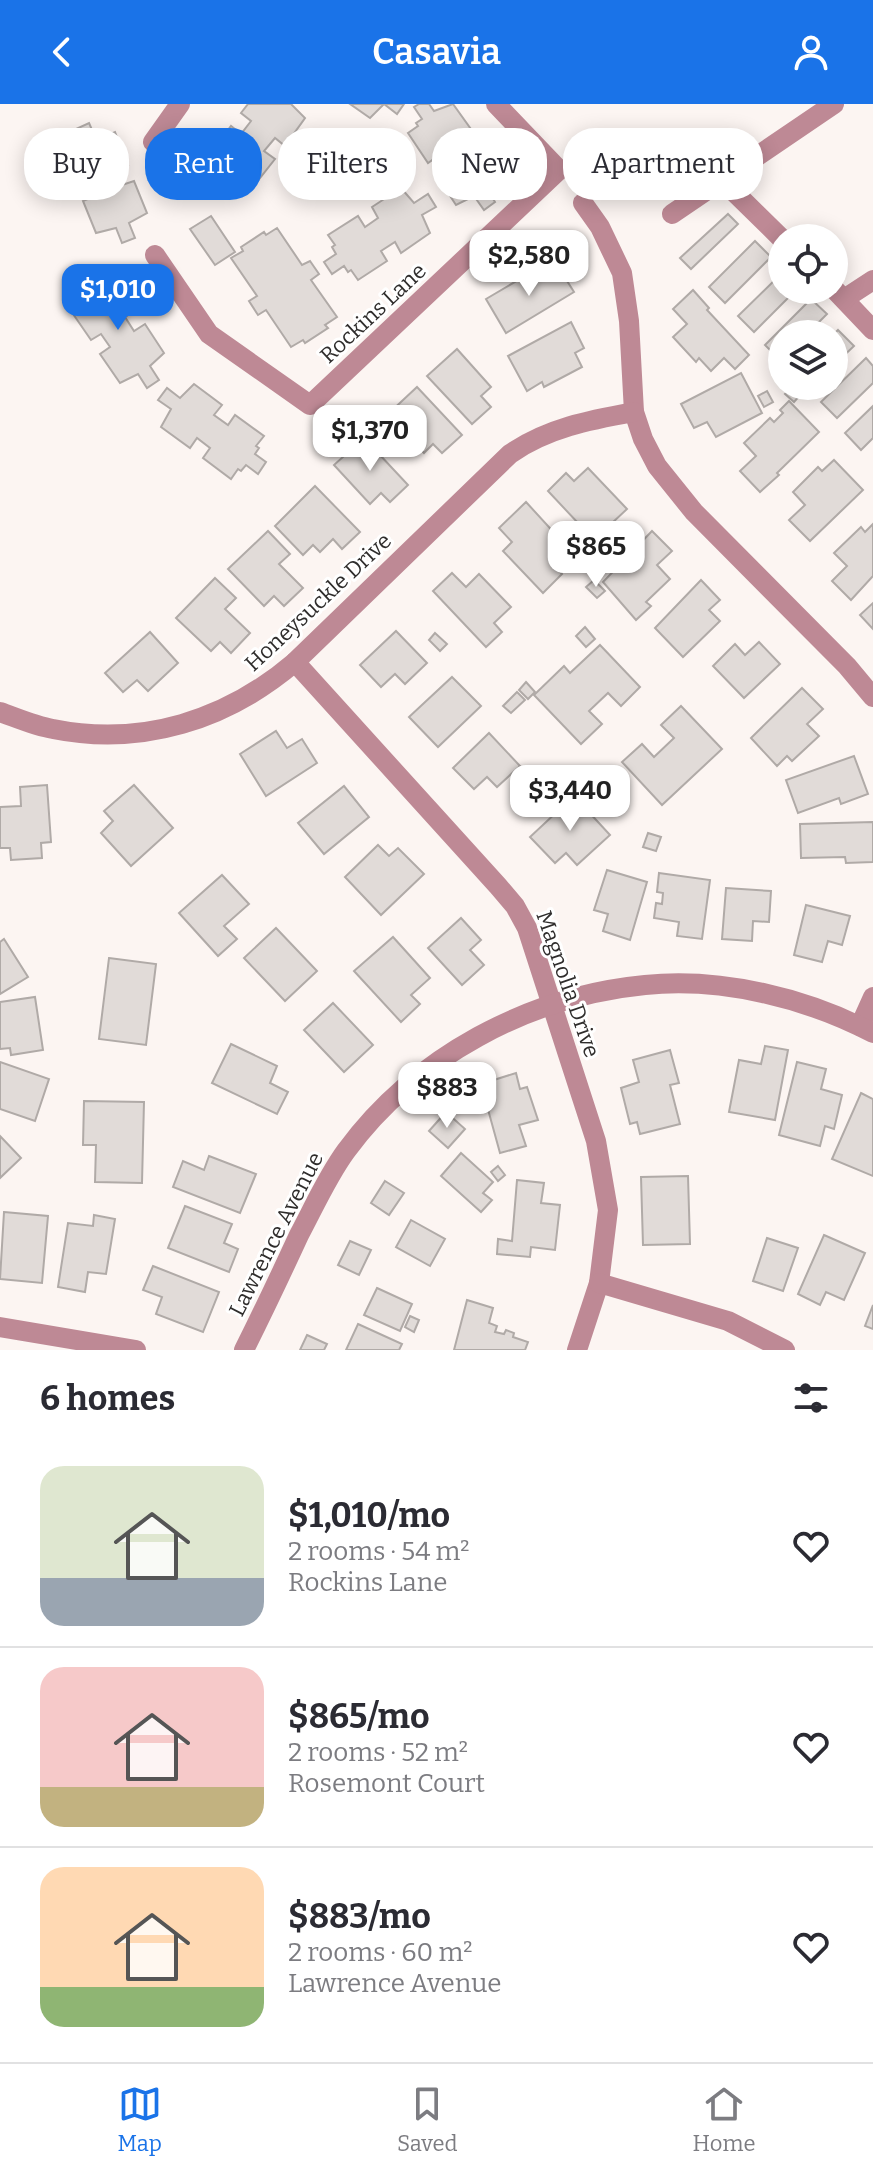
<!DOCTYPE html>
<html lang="en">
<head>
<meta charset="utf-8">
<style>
  body { margin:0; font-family:Bitter,serif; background:#f2f2f3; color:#2b2b33; height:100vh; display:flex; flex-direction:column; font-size:30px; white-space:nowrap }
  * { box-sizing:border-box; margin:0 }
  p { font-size:26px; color:#7c7c81 }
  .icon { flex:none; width:44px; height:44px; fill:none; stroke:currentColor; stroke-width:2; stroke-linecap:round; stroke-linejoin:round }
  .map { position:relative; height:1246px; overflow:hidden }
  .sheet { display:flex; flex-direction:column; background:#fff; flex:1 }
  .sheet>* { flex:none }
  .guide { position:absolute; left:24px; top:24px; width:826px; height:72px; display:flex; gap:16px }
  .buttons { position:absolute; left:768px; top:120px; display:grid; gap:16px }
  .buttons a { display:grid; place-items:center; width:80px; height:80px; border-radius:50%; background:#fff; box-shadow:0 4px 20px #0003; font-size:40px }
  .price { position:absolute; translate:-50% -68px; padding:0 18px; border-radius:16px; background:#fff; color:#222; font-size:26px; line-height:52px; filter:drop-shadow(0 2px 4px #0008) }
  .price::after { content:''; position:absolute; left:50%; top:48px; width:24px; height:18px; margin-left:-12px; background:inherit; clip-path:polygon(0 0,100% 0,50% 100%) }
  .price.on { background:#1a73e8; color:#fff }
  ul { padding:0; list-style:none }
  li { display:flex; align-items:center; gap:24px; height:200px; padding:0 40px }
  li+li { border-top:2px solid #e1e1e2 }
  li span { display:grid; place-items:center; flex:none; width:224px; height:160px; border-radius:24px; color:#555 }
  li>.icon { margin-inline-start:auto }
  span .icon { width:96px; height:96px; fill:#fffc; stroke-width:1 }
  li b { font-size:34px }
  h2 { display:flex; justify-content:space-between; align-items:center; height:96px; padding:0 40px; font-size:34px }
  .pill { padding:0 28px; border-radius:32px; background:#fff; box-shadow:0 4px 20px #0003; font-size:28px; line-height:72px }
  .pill.on { background:#1a73e8; color:#fff }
  header { display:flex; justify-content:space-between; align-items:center; height:104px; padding:0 40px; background:#1a73e8; color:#fff; font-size:36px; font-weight:600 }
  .tab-bar { display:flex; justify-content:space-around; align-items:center; height:112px; border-top:2px solid #e1e1e2; background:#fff; font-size:22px; color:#7c7c81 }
  .tab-bar a { display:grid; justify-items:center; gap:4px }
  .tab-bar .on { color:#1a73e8 }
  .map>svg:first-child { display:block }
</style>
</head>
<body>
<header><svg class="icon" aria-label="back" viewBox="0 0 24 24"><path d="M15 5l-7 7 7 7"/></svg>Casavia<svg class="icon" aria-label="person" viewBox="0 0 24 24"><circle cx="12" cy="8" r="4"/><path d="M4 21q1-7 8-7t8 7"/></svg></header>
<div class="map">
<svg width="873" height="1246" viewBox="0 0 873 1246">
  <rect width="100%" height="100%" fill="#fcf5f2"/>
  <g fill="#e1dbd8" stroke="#b0aaa7" stroke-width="2">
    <polygon points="248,0 291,0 305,14 285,42 275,34 264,47 275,55 253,83 243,76 241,78 235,74 226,85 215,77 224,65 218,61 220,58 210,50 231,22 241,30 251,17 241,9"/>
    <polygon points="350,0 404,0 397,10 384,0 370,14"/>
    <polygon points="419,0 429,0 434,7 453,0 473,28 462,35 471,49 481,42 501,71 486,84 495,98 484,106 474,92 456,101 437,72 447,65 438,52 428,59 408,29 418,22 416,19 422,15 414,3"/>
    <polygon points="89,19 95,33 102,30 104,33 115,28 128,61 116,66 122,81 134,77 147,109 129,119 135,134 122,139 116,124 96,129 83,97 95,92 89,77 77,81 65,48 76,44 75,40 82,38 76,25"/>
    <polygon points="401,84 414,99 428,90 436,103 422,111 430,129 401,149 395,138 381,147 387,157 358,176 351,166 348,168 344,162 332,170 324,158 336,150 332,143 335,141 328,131 358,112 365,123 378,114 372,103"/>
    <polygon points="728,110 738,120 691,165 680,154"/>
    <polygon points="211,112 235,148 215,161 190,125"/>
    <polygon points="277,124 302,161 310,157 319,170 311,176 337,213 325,221 328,224 305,239 303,236 291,243 266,206 258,211 249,197 257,192 231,154 243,147 241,143 264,128 266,131"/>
    <polygon points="755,137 771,153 725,199 709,183"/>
    <polygon points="542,162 549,173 560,166 574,188 506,229 486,195"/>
    <polygon points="782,169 782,186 796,186 754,228 738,212"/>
    <polygon points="89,174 97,185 104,181 105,184 116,177 136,206 125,213 134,227 145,220 164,249 150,262 159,276 147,284 138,270 120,279 100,250 110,243 101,230 91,236 71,207 81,200 79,198 85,193 77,181"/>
    <polygon points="693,186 709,204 707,206 749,251 735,265 724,254 711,267 699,254 696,258 673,233 687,220 673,205"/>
    <polygon points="811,195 827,210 807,230 782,230 781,257 765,241"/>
    <polygon points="571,218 584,244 575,249 582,263 544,283 542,278 527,287 508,252"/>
    <polygon points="838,226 854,242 834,261 834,230"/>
    <polygon points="457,245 491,283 481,292 491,303 472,320 427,272"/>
    <polygon points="866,254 873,262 873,279 837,314 821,298"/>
    <polygon points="741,269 762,309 716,333 707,318 694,324 681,300"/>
    <polygon points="194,280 222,301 214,311 228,321 235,311 264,332 256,342 259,344 255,350 266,358 258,370 246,361 241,367 238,365 231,375 203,354 210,344 197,334 190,344 161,323 171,305 158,296 167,284 180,294"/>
    <polygon points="793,282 801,290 794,298 785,290"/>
    <polygon points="417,283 462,331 442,349 433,340 424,349 412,336 398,349 385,335 398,323 387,311"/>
    <polygon points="767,287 773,298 764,303 758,292"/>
    <polygon points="789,297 819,328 777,369 779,371 760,388 740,367 756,352 744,339 770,314 774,318 783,309 780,306"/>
    <polygon points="873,302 873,334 861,346 845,329"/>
    <polygon points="364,334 408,381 390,398 381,389 370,400 334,361"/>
    <polygon points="834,356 863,386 810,437 789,416 805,401 793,388 818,363 822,367"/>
    <polygon points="588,364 627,405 594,436 548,387 566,369 574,377"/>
    <polygon points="315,382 360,428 342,445 333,435 320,448 313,441 303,451 275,422"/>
    <polygon points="526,398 569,445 553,461 562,470 543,489 503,447 512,438 499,424"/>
    <polygon points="873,420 873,472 851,496 832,477 847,462 834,449 861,423 865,428"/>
    <polygon points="268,427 290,450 279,460 303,484 284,502 274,492 264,502 228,465"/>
    <polygon points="652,427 672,447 657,461 670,475 646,498 651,502 636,516 603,478"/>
    <polygon points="596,437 606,447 599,454 589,444"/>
    <polygon points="452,469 466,483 479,470 511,503 494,519 502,528 486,543 433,487"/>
    <polygon points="215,474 236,494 225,505 250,529 231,549 220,538 211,547 176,514"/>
    <polygon points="594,476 605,487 597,494 586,483"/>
    <polygon points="701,476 720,496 709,506 720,517 683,553 655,524"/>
    <polygon points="873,499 873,525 860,511"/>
    <polygon points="585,523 595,535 586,543 576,532"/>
    <polygon points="396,527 427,559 405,580 395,570 381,583 360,561"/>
    <polygon points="150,528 178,559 148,587 137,576 123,588 105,569"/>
    <polygon points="435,529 447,540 440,547 429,536"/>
    <polygon points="759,538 780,560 744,594 713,562 735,540 745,551"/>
    <polygon points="600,541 640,583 621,602 608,589 589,607 602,620 581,640 534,591 564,562 570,569"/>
    <polygon points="452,573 481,602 438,643 409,613"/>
    <polygon points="526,578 535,588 528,595 519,586"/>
    <polygon points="802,584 823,605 807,620 819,632 792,657 787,652 777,662 751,634"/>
    <polygon points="517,588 525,596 511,609 503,602"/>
    <polygon points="681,602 722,645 662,701 622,658 642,640 654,653 674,634 661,621"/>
    <polygon points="276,627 287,644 302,635 317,659 266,692 240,650"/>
    <polygon points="489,629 520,662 497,683 487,673 474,685 453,664"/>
    <polygon points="854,652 868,690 841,700 839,694 798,709 786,676"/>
    <polygon points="47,681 51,738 41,739 42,754 11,756 10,744 0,744 0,703 21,702 20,683"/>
    <polygon points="134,681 173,724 131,762 101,729 113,717 104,707"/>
    <polygon points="344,682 369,713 324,750 298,719"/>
    <polygon points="574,692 610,731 577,761 566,749 555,759 530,733"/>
    <polygon points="873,718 873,758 846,759 845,753 801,754 800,720"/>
    <polygon points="648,729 661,733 656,747 643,743"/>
    <polygon points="378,741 389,752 398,744 424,770 381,811 345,773"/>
    <polygon points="607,766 647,778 630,836 603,827 608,810 594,806"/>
    <polygon points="659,769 710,776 702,835 677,832 679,818 654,814 656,799 662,800 663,789 657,788"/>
    <polygon points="222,771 249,800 224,822 237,835 218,852 179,809"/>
    <polygon points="726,784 771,787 769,818 753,817 752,837 722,835"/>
    <polygon points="806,801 850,812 842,841 828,837 822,858 794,851"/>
    <polygon points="461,814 481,836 470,846 484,861 462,881 428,844"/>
    <polygon points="276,824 317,867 285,897 244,854"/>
    <polygon points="393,833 430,874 411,891 420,900 401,918 354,867"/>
    <polygon points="4,835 28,873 0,890 0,838"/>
    <polygon points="109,854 156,860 146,941 99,935"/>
    <polygon points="35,893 43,946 11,951 10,944 0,945 0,898"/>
    <polygon points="333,899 373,941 344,968 304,926"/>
    <polygon points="231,940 277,962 270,979 288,988 277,1010 212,979"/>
    <polygon points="765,942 788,946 775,1016 729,1008 739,956 761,960"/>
    <polygon points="670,946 679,979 670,981 680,1020 640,1030 637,1018 630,1020 621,984 639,978 633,956"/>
    <polygon points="0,958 49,975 35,1017 0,1005"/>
    <polygon points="797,958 826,965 821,985 842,991 834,1025 825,1022 820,1042 779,1031"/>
    <polygon points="516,969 520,985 527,983 538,1016 519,1021 526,1042 500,1049 481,980"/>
    <polygon points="861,989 873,995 873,1072 832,1055"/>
    <polygon points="84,997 144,998 142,1079 95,1078 96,1041 83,1041"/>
    <polygon points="446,1008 465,1025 448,1044 429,1027"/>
    <polygon points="0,1032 21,1054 0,1074"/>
    <polygon points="461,1049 493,1078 483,1089 492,1096 481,1108 441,1072"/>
    <polygon points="209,1052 256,1070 240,1109 173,1083 183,1057 204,1066"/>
    <polygon points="498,1062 505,1071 498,1077 491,1068"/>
    <polygon points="688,1072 690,1140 643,1141 641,1073"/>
    <polygon points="517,1076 544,1079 541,1099 560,1101 555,1146 531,1143 530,1153 497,1150 498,1135 512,1137"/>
    <polygon points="385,1077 404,1089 389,1111 371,1099"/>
    <polygon points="185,1102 232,1120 224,1139 238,1145 229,1168 168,1144"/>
    <polygon points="4,1108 48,1112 42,1179 0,1175"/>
    <polygon points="94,1111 115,1115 106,1170 88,1168 85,1188 58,1183 68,1119 93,1122"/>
    <polygon points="411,1116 445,1135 430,1162 396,1143"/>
    <polygon points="824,1131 865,1149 844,1196 826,1188 820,1201 798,1190"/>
    <polygon points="767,1134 798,1144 783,1187 753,1177"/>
    <polygon points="350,1137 371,1146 359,1171 338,1161"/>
    <polygon points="153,1162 219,1188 203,1228 156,1210 162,1193 143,1186"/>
    <polygon points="377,1184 412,1200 400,1227 364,1211"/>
    <polygon points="467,1196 493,1204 489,1219 497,1222 495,1228 504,1230 506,1226 514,1229 513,1233 528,1238 525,1246 454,1246"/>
    <polygon points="873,1201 873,1225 865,1222"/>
    <polygon points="410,1212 419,1216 414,1228 405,1223"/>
    <polygon points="358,1220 402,1240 399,1246 346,1246"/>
    <polygon points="307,1231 327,1240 324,1246 300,1246"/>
  </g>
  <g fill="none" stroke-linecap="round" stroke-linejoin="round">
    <g stroke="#be8995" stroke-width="20">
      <polyline points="153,38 180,0"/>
      <polyline points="721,75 782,135"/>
      <polyline points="583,99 600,123 622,169 629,217 634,308 643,335 657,362 694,408 847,562 873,593"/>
      <polyline points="672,110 834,0"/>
      <polyline points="155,151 209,230 310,301 559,66 496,0"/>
      <polyline points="834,185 873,226"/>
      <polyline points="844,195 873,176"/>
      <polyline points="295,558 498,782 515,802 527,824 596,1037 608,1106 599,1179 577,1246"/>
      <path d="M0 608C17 614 35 622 53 625 142 643 227 616 295 558L510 350C547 324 590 316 634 308"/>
      <polyline points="860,922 873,893"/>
      <polyline points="599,1179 728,1217 785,1246"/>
      <polyline points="0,1223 136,1246"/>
      <path d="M244 1246C263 1208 281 1170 299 1131 314 1103 327 1073 346 1047 415 953 529 892 645 881 721 873 806 894 873 929"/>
    </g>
  </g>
  <g text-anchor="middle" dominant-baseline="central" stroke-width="6" stroke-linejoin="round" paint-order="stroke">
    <g font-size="22" fill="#2f2d2c" stroke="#fff">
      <text transform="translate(373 209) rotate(-43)">Rockins Lane</text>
      <text transform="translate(318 498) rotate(-43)">Honeysuckle Drive</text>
      <text transform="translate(568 880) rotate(71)">Magnolia Drive</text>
      <text transform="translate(276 1130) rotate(-63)">Lawrence Avenue</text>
    </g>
  </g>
</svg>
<div class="buttons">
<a><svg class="icon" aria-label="locate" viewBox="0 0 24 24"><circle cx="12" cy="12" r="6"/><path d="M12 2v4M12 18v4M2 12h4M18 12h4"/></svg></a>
<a><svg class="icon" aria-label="layers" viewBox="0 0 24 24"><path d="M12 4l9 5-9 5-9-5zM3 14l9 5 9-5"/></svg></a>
</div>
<b class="price" style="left:529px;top:194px">$2,580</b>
<b class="price on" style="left:118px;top:228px">$1,010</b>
<b class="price" style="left:370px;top:369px">$1,370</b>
<b class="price" style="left:596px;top:485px">$865</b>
<b class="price" style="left:570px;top:729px">$3,440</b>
<b class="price" style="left:447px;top:1026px">$883</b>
<div class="guide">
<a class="pill">Buy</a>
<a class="pill on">Rent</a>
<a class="pill">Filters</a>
<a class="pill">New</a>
<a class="pill">Apartment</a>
</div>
</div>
<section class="sheet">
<h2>6 homes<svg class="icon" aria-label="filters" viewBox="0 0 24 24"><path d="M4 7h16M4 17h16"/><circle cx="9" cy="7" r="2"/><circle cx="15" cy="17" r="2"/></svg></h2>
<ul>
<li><span style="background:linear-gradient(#dfe7d0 70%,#9aa5b1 0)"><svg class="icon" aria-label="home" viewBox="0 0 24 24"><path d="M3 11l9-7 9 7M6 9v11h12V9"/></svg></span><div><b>$1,010/mo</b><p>2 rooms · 54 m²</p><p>Rockins Lane</p></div><svg class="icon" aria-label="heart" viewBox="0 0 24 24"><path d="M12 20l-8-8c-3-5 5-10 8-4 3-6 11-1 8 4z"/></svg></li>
<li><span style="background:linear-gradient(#f6c9c9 75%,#c2b280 0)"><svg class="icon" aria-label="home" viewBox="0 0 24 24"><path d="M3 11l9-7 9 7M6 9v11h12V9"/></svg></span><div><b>$865/mo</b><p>2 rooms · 52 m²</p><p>Rosemont Court</p></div><svg class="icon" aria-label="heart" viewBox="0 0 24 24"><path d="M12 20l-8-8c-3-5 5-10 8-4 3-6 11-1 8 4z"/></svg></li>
<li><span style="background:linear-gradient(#ffd9b3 75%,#8fb573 0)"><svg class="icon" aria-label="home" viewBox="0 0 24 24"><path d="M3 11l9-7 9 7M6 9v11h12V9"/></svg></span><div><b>$883/mo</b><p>2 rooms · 60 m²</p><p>Lawrence Avenue</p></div><svg class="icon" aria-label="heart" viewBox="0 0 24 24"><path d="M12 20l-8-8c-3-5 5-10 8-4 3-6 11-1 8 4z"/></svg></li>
</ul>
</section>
<nav class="tab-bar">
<a class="on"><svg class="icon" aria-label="map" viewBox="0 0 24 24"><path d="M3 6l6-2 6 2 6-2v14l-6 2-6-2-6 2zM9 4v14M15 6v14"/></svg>Map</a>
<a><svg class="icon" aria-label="saved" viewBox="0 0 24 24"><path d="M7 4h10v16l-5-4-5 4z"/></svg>Saved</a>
<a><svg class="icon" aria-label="home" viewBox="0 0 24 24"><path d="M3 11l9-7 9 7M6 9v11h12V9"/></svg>Home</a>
</nav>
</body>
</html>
